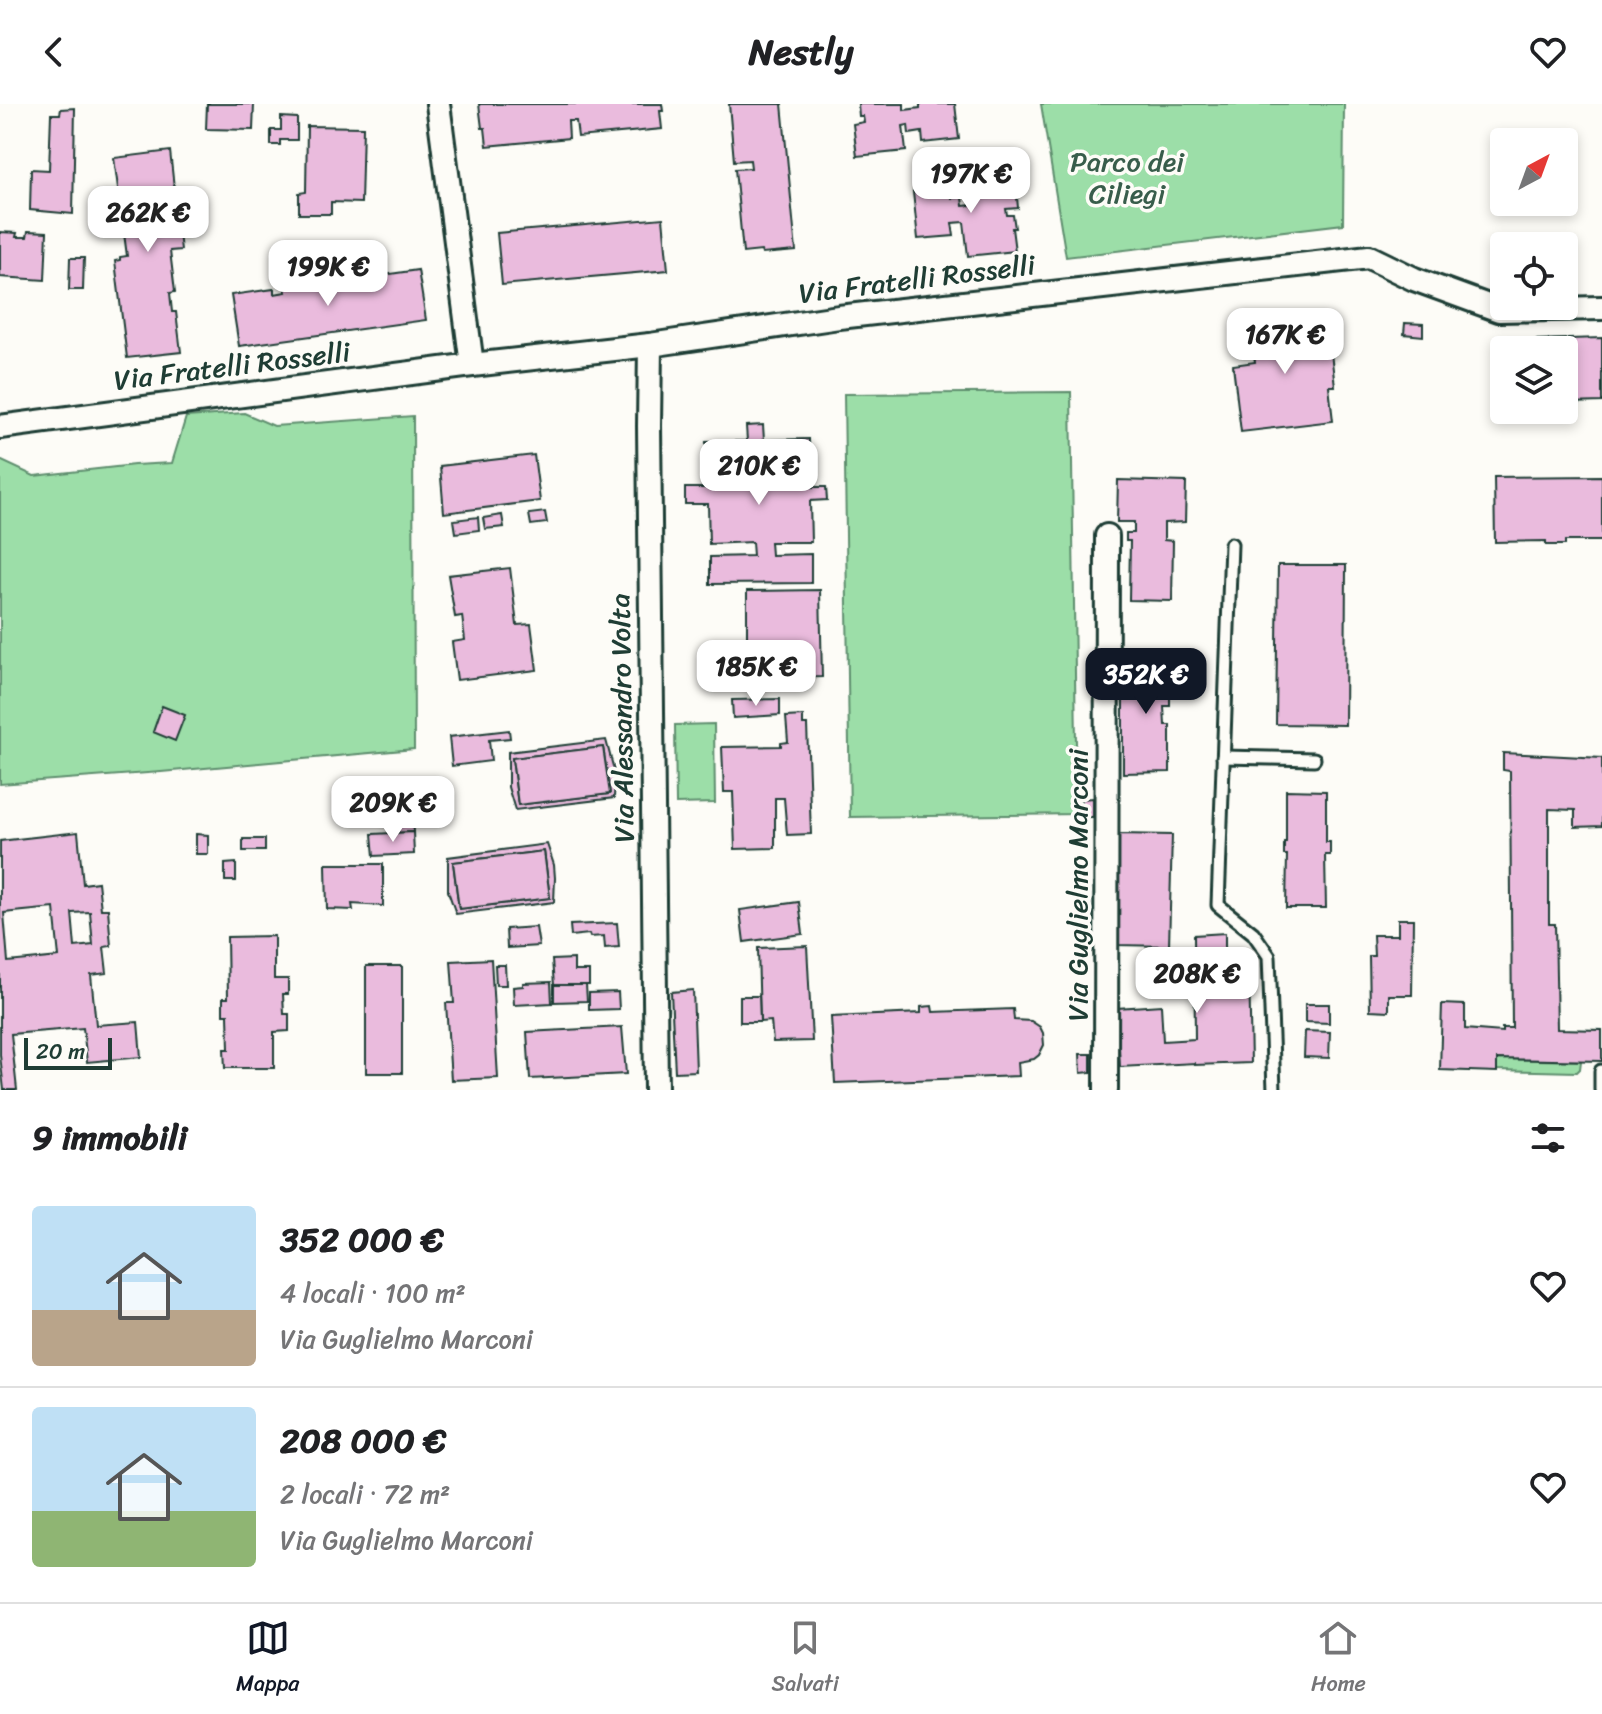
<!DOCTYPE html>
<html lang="it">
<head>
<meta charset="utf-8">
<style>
  body { margin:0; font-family:Sriracha,sans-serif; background:#f2f2f2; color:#202124; height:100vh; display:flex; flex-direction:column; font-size:30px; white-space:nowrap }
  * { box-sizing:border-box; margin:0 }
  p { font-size:26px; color:#757577 }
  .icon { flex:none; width:44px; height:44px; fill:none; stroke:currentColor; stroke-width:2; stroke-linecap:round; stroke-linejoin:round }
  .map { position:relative; height:986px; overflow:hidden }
  .drawer { display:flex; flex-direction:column; background:#fff; flex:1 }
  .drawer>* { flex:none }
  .needle { width:52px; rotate:41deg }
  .fabs { position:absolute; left:1490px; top:24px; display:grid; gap:16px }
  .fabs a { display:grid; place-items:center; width:88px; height:88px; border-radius:8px; background:#fff; box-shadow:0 4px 12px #0003; font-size:40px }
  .scale { position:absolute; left:24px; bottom:20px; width:88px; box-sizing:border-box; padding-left:8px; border:4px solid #1f3d34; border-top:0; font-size:22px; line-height:28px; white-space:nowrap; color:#1f3d34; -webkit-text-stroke:6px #fdfcf7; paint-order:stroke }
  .price { position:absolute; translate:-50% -68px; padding:0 18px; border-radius:16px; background:#fff; color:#222; font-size:26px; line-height:52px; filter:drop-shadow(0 2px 4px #0008) }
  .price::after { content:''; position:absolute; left:50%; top:48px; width:24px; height:18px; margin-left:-12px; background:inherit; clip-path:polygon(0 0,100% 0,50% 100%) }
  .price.on { background:#111827; color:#fff }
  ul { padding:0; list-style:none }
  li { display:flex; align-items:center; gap:24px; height:200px; padding:0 32px }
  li+li { border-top:2px solid #e0e0e0 }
  li span { display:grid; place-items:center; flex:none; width:224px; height:160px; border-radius:8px; color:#555 }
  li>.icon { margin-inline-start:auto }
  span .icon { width:96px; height:96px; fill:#fffc; stroke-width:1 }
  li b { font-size:34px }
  h2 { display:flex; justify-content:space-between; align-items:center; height:96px; padding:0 32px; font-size:34px }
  header { display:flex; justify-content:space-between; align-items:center; height:104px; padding:0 32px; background:#fff; font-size:36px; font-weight:700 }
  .tabs { display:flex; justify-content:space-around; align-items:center; height:112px; border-top:2px solid #e0e0e0; background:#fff; font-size:22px; color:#757577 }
  .tabs a { display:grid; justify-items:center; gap:4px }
  .tabs .on { color:#111827 }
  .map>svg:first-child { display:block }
</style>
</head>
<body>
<header><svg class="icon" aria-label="back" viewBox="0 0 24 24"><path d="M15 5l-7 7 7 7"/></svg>Nestly<svg class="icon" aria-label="heart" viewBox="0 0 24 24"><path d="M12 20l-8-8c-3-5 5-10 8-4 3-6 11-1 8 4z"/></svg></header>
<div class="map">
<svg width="1602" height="986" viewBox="0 0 1602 986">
  <rect width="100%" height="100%" fill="#fdfcf7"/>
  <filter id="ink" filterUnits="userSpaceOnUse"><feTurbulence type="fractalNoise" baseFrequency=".0125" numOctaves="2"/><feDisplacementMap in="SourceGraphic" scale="16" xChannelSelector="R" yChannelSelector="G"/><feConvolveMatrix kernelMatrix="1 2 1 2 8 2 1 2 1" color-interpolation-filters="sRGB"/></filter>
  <g filter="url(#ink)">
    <g fill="#9cdea8" stroke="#5e8e6e" stroke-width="2">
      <polygon points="1041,0 1344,0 1343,120 1066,153"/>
      <polygon points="1071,288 1077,710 850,713 844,290"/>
      <polygon points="244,309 274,322 413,312 414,645 161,668 0,680 0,356 34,372 134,361 172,359 186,313"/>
      <polygon points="714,620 715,699 676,700 675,621"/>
      <polygon points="1497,955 1581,957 1580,965 1577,968 1497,966"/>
    </g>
    <g fill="#eabbdd" stroke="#1f3d34" stroke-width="2" fill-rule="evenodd">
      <polygon points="207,0 254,0 253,26 206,25"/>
      <polygon points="479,0 662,0 663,7 660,7 662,25 578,33 576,17 568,17 569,34 487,42 485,24 482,24"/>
      <polygon points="729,0 782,0 796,147 762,150 761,147 743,149 735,65 751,64 750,56 734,57"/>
      <polygon points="858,0 904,0 904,6 920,4 920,0 955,0 959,35 923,39 922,28 909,30 908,21 903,22 906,47 857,52 853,20 864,18 863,12 859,12"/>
      <polygon points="75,4 73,110 30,106 31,65 49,66 51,10 60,10 61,5"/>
      <polygon points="281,13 297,14 297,36 280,36 280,41 271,41 271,26 281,26"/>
      <polygon points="307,22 363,23 361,99 331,98 331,110 299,110 299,89 306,88"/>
      <polygon points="170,47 174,84 169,84 171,104 176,104 181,146 170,147 175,188 170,189 172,208 176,208 181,248 127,254 115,157 120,156 120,153 127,152 114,54"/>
      <polygon points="1015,72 1018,104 1006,105 1007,111 1013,111 1015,124 1012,124 1015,147 968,152 964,118 952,119 954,132 918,135 913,88 946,85 947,89 952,89 952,94 962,93 963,102 972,101 969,76"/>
      <polygon points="663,114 668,166 502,181 497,129"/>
      <polygon points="28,127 47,128 45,176 0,173 0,128 17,129 16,133 27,133"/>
      <polygon points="70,154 84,154 83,186 69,186"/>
      <polygon points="418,166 426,216 239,242 231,191 274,185 274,190 286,188 285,184 364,173 365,178 377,176 376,172"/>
      <polygon points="1305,208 1308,235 1329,233 1335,282 1329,282 1333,317 1241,328 1233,261 1255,258 1249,216"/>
      <polygon points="1405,219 1423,220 1423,232 1404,230"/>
      <polygon points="1602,234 1602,298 1570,299 1570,304 1564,304 1564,246 1504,246 1504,300 1499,301 1497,237"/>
      <polygon points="763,321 764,336 809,335 810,383 826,383 827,396 810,397 811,438 770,438 771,451 811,450 811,479 710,480 710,453 753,452 752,438 709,440 708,400 685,400 685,384 707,384 706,338 747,337 746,322"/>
      <polygon points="534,351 540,397 444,409 440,362"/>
      <polygon points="1602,372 1602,437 1565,437 1565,441 1546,441 1546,437 1495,438 1494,373"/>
      <polygon points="1118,376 1186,378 1185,418 1164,419 1164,436 1173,437 1172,497 1129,496 1130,437 1126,437 1126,429 1134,429 1134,418 1117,418"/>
      <polygon points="545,408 547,419 531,421 529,410"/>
      <polygon points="502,411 504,423 485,425 483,414"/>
      <polygon points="478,413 479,426 456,429 454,416"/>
      <polygon points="1278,461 1346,461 1345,621 1276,620"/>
      <polygon points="510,464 517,521 531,520 537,566 457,576 452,538 465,536 462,512 455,513 448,471"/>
      <polygon points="820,486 822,573 711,576 711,545 747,545 747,487"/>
      <polygon points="1123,555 1170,555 1170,602 1164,602 1165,621 1170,621 1170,668 1123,669"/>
      <polygon points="780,595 780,611 733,614 732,596"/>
      <polygon points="162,602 185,611 175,637 153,628"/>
      <polygon points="803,612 803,621 807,621 811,730 787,731 784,694 775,694 775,744 735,745 733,688 724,688 722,643 781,642 781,639 788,638 786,613"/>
      <polygon points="509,626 510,634 489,636 491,657 452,662 449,633"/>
      <path d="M606 636 615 670 614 694 515 706 508 683V648ZM603 643 610 690 518 701 512 654Z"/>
      <polygon points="603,643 610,690 518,701 512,654"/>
      <polygon points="1503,649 1602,654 1602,722 1575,723 1575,706 1549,705 1549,820 1555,820 1557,925 1602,926 1602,957 1497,955 1497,968 1440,966 1442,900 1465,901 1465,925 1502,928 1502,924 1512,924 1510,667 1503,666"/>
      <polygon points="1286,686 1326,687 1326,738 1330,738 1330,751 1325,751 1326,804 1286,804 1287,751 1284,751 1284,738 1286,738"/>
      <polygon points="1093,694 1093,713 1081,713 1081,695"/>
      <polygon points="412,710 413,728 394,729 393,711"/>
      <path d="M78 728 83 780 98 778 101 805H108L111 842 104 843 107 869 91 871 96 921 138 918 141 953 87 958 83 924 11 930 17 986H4L0 951V737ZM54 804 59 853 8 858 4 809ZM90 808 93 841 75 843 72 809Z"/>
      <polygon points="413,728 414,750 374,752 372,730"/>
      <polygon points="196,730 208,731 208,750 196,750"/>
      <polygon points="1119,730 1172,731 1169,842 1116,841"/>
      <rect x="243" y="735" width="22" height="12"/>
      <path d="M547 740 554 761 555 774 554 798 456 810 448 787V753ZM544 747 550 794 459 805 453 758Z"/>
      <polygon points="544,747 550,794 459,805 453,758"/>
      <polygon points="236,759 236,777 225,777 225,760"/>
      <polygon points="326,760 383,760 383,802 352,800 353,806 327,805"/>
      <polygon points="799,798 803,830 744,838 740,806"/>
      <polygon points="1398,815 1413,815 1412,891 1389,891 1389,907 1370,906 1369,852 1374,852 1373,831 1398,831"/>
      <polygon points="617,819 619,843 605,844 604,832 590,833 589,830 571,832 570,821"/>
      <polygon points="536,823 539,842 507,844 506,825"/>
      <polygon points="1225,829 1225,847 1245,846 1245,866 1249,865 1251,959 1195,961 1195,959 1120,963 1117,904 1161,901 1163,937 1195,935 1194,831"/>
      <polygon points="274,832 274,875 288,875 288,890 283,890 284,910 289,910 289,927 274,928 274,964 225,964 224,945 229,945 228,910 223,910 223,894 228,894 227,833"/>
      <polygon points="807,842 812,937 773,938 771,917 760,918 758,844"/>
      <polygon points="491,855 498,974 451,976 446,899 454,899 451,857"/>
      <polygon points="574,855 574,867 589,867 589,881 554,881 552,856"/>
      <polygon points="495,861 505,861 506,881 496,881"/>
      <rect x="366" y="862" width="36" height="107"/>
      <polygon points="551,878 552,899 514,901 513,883 523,882 523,879"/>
      <polygon points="554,881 586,881 587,897 554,898"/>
      <polygon points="693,886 696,967 675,968 671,888"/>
      <polygon points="618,888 619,905 589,906 589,889"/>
      <polygon points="740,892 759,892 760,918 740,918"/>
      <polygon points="1305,900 1329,900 1329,919 1305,918"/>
      <polygon points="932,902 933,908 1013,905 1014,916 1031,917 1040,923 1043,929 1044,941 1039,951 1034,955 1018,958 1019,972 835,979 831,913 921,909 921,903"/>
      <polygon points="622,923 626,970 530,975 527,928"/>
      <polygon points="1305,927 1330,928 1329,954 1304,953"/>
      <polygon points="1080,950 1091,950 1091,968 1081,969"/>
    </g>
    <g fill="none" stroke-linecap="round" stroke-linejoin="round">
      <g stroke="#1f3d34" stroke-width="17">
        <g id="service">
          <polyline points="1231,440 1218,801 1253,829 1269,852 1274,986"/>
          <polyline points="1223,653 1314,655"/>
          <polyline points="1601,986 1601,967"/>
        </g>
      </g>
      <g stroke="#1f3d34" stroke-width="28">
        <g id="minor">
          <polyline points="438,0 472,261"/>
          <polyline points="650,241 649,322 656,986"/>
          <polyline points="0,323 472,261 650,241 839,213 1369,153 1414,175 1499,206 1602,204"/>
          <polyline points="1106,986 1107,432"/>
        </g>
      </g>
      <use href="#service" stroke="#fdfcf7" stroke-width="11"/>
      <use href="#minor" stroke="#fdfcf7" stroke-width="22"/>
    </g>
  </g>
  <g text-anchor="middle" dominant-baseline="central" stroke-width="7" stroke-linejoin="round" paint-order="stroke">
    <g font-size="28" fill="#385d4b" stroke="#fdfcf7">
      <text x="1127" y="57">Parco dei<tspan x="1127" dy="32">Ciliegi</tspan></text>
    </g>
    <g font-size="28" fill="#1f3d34" stroke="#fdfcf7">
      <text transform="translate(917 175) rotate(-7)">Via Fratelli Rosselli</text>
      <text transform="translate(232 262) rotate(-7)">Via Fratelli Rosselli</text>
      <text transform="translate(622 614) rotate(-91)">Via Alessandro Volta</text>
      <text transform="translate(1077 781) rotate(-90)">Via Guglielmo Marconi</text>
    </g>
  </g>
</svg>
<div class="fabs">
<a><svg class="needle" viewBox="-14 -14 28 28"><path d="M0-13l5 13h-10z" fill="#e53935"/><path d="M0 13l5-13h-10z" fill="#757577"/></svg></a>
<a><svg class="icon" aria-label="locate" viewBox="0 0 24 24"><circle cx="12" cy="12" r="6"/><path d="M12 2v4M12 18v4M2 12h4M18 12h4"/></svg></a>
<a><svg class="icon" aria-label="layers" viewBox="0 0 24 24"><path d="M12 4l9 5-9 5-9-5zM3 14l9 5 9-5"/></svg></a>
</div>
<div class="scale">20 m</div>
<b class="price" style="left:971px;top:111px">197K €</b>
<b class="price" style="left:148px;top:150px">262K €</b>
<b class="price" style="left:328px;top:204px">199K €</b>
<b class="price" style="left:1285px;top:272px">167K €</b>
<b class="price" style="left:759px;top:403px">210K €</b>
<b class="price" style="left:756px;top:604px">185K €</b>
<b class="price on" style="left:1146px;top:612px">352K €</b>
<b class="price" style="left:393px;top:740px">209K €</b>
<b class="price" style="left:1197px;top:911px">208K €</b>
</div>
<section class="drawer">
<h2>9 immobili<svg class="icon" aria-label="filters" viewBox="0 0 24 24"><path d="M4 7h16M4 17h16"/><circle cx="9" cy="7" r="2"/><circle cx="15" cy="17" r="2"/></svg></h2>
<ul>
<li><span style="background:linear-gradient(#bfe0f5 65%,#b9a48a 0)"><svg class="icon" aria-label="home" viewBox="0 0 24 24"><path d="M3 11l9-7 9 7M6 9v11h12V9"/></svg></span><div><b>352 000 €</b><p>4 locali · 100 m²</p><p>Via Guglielmo Marconi</p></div><svg class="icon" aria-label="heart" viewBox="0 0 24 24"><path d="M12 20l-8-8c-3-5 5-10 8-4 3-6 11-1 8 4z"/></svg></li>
<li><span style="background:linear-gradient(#bfe0f5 65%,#8fb573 0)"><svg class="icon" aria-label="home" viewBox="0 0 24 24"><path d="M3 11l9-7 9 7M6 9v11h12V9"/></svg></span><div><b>208 000 €</b><p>2 locali · 72 m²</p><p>Via Guglielmo Marconi</p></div><svg class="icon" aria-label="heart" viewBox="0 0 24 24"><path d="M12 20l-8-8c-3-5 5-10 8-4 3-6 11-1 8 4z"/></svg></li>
</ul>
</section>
<nav class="tabs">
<a class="on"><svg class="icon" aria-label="map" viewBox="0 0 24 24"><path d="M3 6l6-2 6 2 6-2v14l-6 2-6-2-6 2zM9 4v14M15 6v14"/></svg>Mappa</a>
<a><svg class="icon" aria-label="saved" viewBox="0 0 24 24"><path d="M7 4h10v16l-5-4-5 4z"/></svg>Salvati</a>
<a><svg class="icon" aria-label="home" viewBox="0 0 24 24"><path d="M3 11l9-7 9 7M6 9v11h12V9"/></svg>Home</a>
</nav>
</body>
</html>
